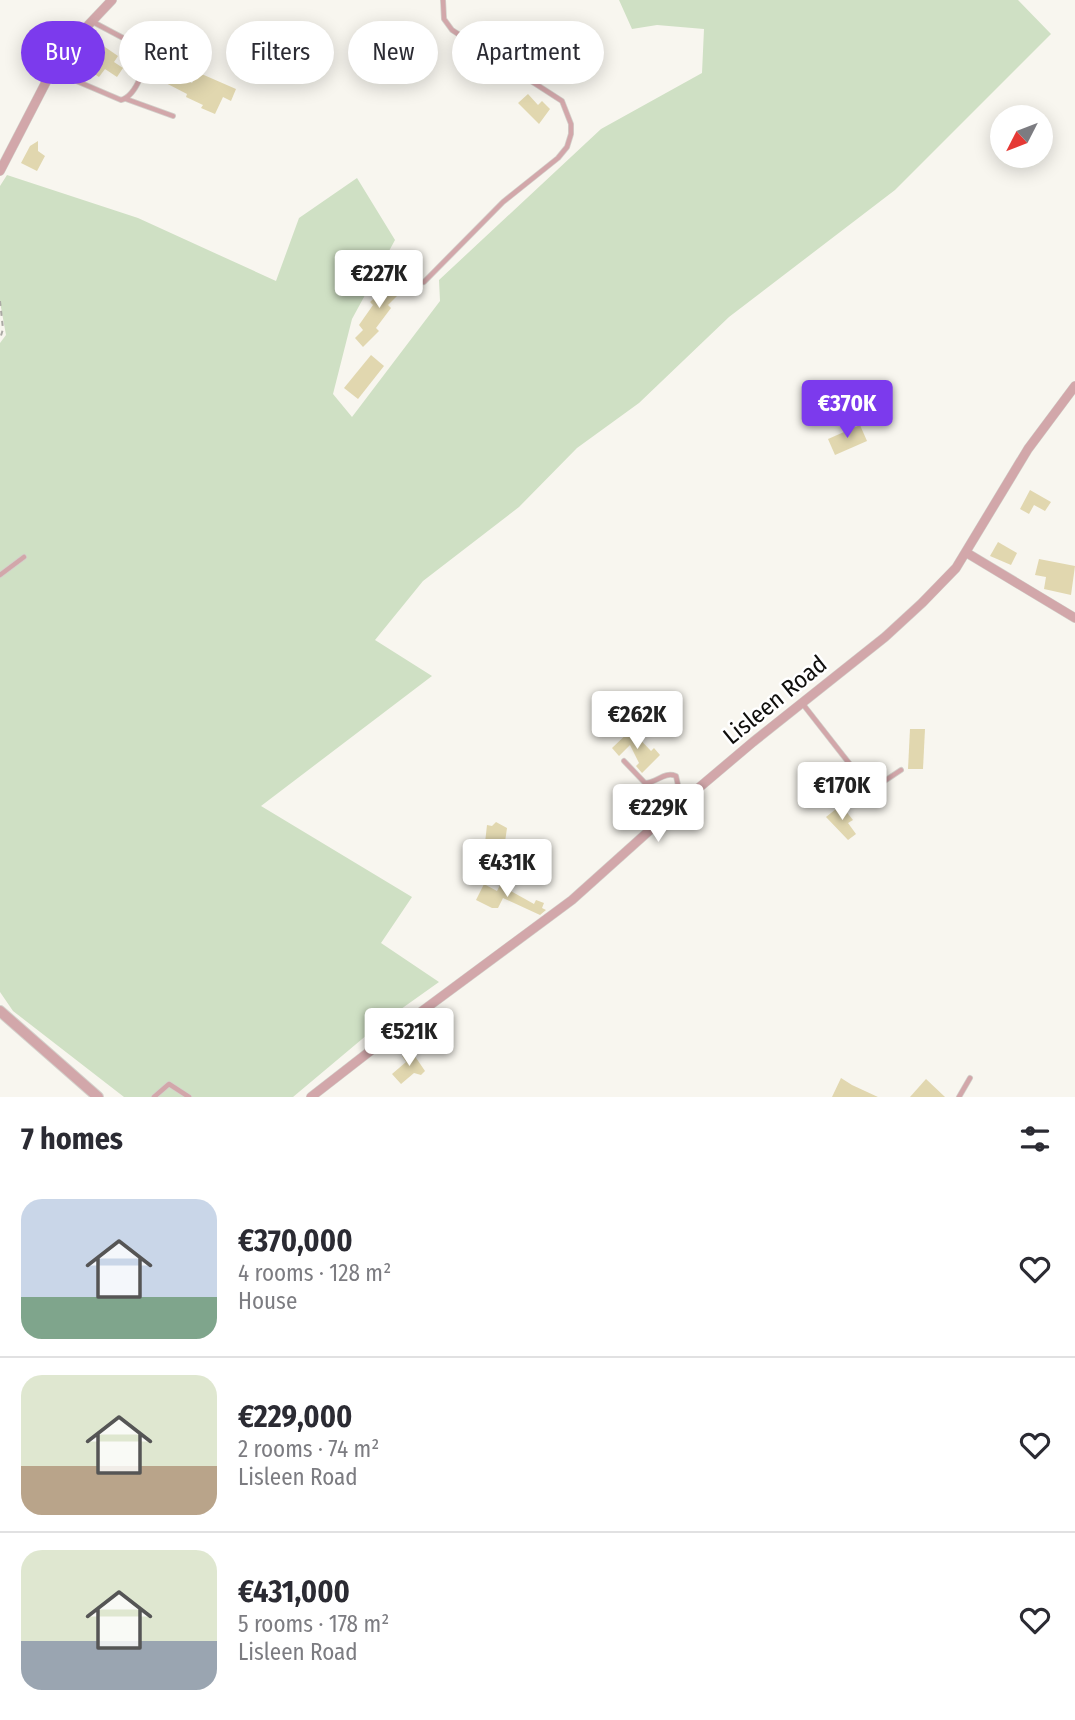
<!DOCTYPE html>
<html lang="en">
<head>
<meta charset="utf-8">
<style>
  body { margin:0; font-family:"Fira Sans Condensed",sans-serif; background:#f7f7f7; color:#2b2b33; height:100vh; display:flex; flex-direction:column; font-size:26px; white-space:nowrap }
  * { box-sizing:border-box; margin:0 }
  p { font-size:23px; color:#7c7c81 }
  .icon { flex:none; width:38px; height:38px; fill:none; stroke:currentColor; stroke-width:2; stroke-linecap:round; stroke-linejoin:round }
  .map { position:relative; height:1097px; overflow:hidden }
  .sheet { display:flex; flex-direction:column; background:#fff; flex:1 }
  .sheet>* { flex:none }
  .banner { position:absolute; left:21px; top:21px; width:700px; height:63px; display:flex; gap:14px }
  .needle { width:46px; rotate:228deg }
  .buttons { position:absolute; left:990px; top:105px; display:grid; gap:14px }
  .buttons a { display:grid; place-items:center; width:63px; height:63px; border-radius:50%; background:#fff; box-shadow:0 4px 18px #0003; font-size:35px }
  .price { position:absolute; translate:-50% -60px; padding:0 16px; border-radius:7px; background:#fff; color:#222; font-size:23px; line-height:46px; filter:drop-shadow(0 2px 4px #0008) }
  .price::after { content:''; position:absolute; left:50%; top:42px; width:21px; height:16px; margin-left:-10px; background:inherit; clip-path:polygon(0 0,100% 0,50% 100%) }
  .price.selected { background:#7c3aed; color:#fff }
  ul { padding:0; list-style:none }
  li { display:flex; align-items:center; gap:21px; height:175px; padding:0 21px }
  li+li { border-top:2px solid #e1e1e2 }
  li span { display:grid; place-items:center; flex:none; width:196px; height:140px; border-radius:21px; color:#555 }
  li>.icon { margin-inline-start:auto }
  span .icon { width:84px; height:84px; fill:#fffc; stroke-width:1 }
  li b { font-size:30px }
  h2 { display:flex; justify-content:space-between; align-items:center; height:84px; padding:0 21px; font-size:30px }
  .chip { padding:0 24px; border-radius:32px; background:#fff; box-shadow:0 4px 18px #0003; font-size:24px; line-height:63px }
  .chip.selected { background:#7c3aed; color:#fff }
  .map>svg:first-child { display:block }
</style>
</head>
<body>
<div class="map">
<svg width="1075" height="1097" viewBox="0 0 1075 1097">
  <rect width="100%" height="100%" fill="#f8f6ef"/>
  <polygon fill="#cfe0c4" points="619,0 1018,0 1051,34 895,190 729,317 639,403 577,448 519,507 423,581 375,640 432,676 261,806 412,897 381,943 439,982 380,1024 293,1097 124,1097 13,1011 0,992 0,343 6,335 0,302 0,186 7,175 138,218 276,281 299,218 357,178 395,240 352,319 333,394 352,417 440,301 439,280 601,129 702,73 704,29 657,25 632,29"/>
  <g fill="#e1d7af">
    <polygon points="102,45 118,56 114,62 123,68 117,77 105,69 99,77 87,69"/>
    <polygon points="164,69 192,83 197,72 236,89 231,101 223,97 215,114 201,108 203,105 186,97 187,94 158,79"/>
    <polygon points="528,94 538,105 542,101 550,109 539,124 518,103"/>
    <polygon points="38,141 38,151 45,156 37,171 21,163 30,146"/>
    <polygon points="392,275 405,288 388,305 391,308 376,328 379,331 363,347 355,338 363,330 359,325 373,305 370,302 380,293 377,291"/>
    <polygon points="371,355 384,366 358,399 344,388"/>
    <polygon points="860,425 867,441 835,455 828,439"/>
    <polygon points="1030,490 1051,502 1045,511 1034,505 1029,514 1020,509"/>
    <polygon points="998,542 1017,553 1011,565 990,556"/>
    <polygon points="1039,559 1075,566 1071,595 1044,589 1046,577 1035,575"/>
    <polygon points="910,729 925,729 923,769 908,769"/>
    <polygon points="631,730 651,751 654,748 660,755 642,773 636,766 639,763 630,745 619,756 612,748"/>
    <polygon points="841,805 853,820 848,823 856,834 848,840 826,817"/>
    <polygon points="496,822 507,828 502,863 483,861 487,825 492,826"/>
    <polygon points="484,884 497,891 500,885 534,904 536,900 544,903 542,908 546,910 540,915 503,898 498,908 492,908 476,900"/>
    <polygon points="410,1049 425,1071 421,1075 414,1073 401,1084 392,1074 406,1062 402,1056"/>
    <polygon points="841,1078 852,1085 878,1097 832,1097"/>
    <polygon points="926,1079 945,1097 910,1097"/>
  </g>
  <g fill="none" stroke-linecap="round" stroke-linejoin="round">
    <g stroke="#d3d1cb" stroke-width="6">
      <g id="service">
        <path d="M53 71 121 100C136 96 149 63 144 49L93 22"/>
        <polyline points="126,99 173,116"/>
        <polyline points="424,282 503,202 558,158 567,147 571,134 571,124 562,101 452,30 444,19 443,0"/>
        <polyline points="0,575 24,557"/>
        <polyline points="802,703 856,772 867,780 883,782 901,770"/>
        <path d="M624 761 645 783C657 783 664 771 676 776L678 785 670 800 674 808"/>
        <polyline points="844,801 864,778"/>
        <polyline points="154,1097 169,1084 189,1097"/>
        <polyline points="959,1097 970,1078"/>
      </g>
    </g>
    <g stroke="#d3d1cb" stroke-width="10">
      <g id="minor">
        <polyline points="0,171 60,55 112,0"/>
        <polyline points="967,553 1075,618"/>
        <polyline points="311,1097 410,1020 572,900 669,813 753,742 885,637 922,603 956,568 1028,449 1075,386"/>
      </g>
    </g>
    <g stroke="#d3d1cb" stroke-width="12">
      <polyline id="tertiary" points="0,1011 98,1097"/>
    </g>
    <polyline stroke="#aba9a4" stroke-width="2" stroke-dasharray="5 5" stroke-linecap="butt" points="0,301 3,329 0,339"/>
    <use href="#service" stroke="#d2a7aa" stroke-width="4.5"/>
    <use href="#minor" stroke="#d2a7aa" stroke-width="9"/>
    <use href="#tertiary" stroke="#d2a7aa" stroke-width="10"/>
  </g>
  <g text-anchor="middle" dominant-baseline="central" stroke-width="5" stroke-linejoin="round" paint-order="stroke">
    <g font-size="24" fill="#0f0e0c" stroke="#fff">
      <text transform="translate(775 700) rotate(-39)">Lisleen Road</text>
    </g>
  </g>
</svg>
<div class="buttons">
<a><svg class="needle" viewBox="-14 -14 28 28"><path d="M0-13l5 13h-10z" fill="#e53935"/><path d="M0 13l5-13h-10z" fill="#7c7c81"/></svg></a>
</div>
<b class="price" style="left:379px;top:310px">€227K</b>
<b class="price selected" style="left:847px;top:440px">€370K</b>
<b class="price" style="left:637px;top:751px">€262K</b>
<b class="price" style="left:842px;top:822px">€170K</b>
<b class="price" style="left:658px;top:844px">€229K</b>
<b class="price" style="left:507px;top:899px">€431K</b>
<b class="price" style="left:409px;top:1068px">€521K</b>
<div class="banner">
<a class="chip selected">Buy</a>
<a class="chip">Rent</a>
<a class="chip">Filters</a>
<a class="chip">New</a>
<a class="chip">Apartment</a>
</div>
</div>
<section class="sheet">
<h2>7 homes<svg class="icon" aria-label="filters" viewBox="0 0 24 24"><path d="M4 7h16M4 17h16"/><circle cx="9" cy="7" r="2"/><circle cx="15" cy="17" r="2"/></svg></h2>
<ul>
<li><span style="background:linear-gradient(#c9d6e8 70%,#7fa58c 0)"><svg class="icon" aria-label="home" viewBox="0 0 24 24"><path d="M3 11l9-7 9 7M6 9v11h12V9"/></svg></span><div><b>€370,000</b><p>4 rooms · 128 m²</p><p>House</p></div><svg class="icon" aria-label="heart" viewBox="0 0 24 24"><path d="M12 20l-8-8c-3-5 5-10 8-4 3-6 11-1 8 4z"/></svg></li>
<li><span style="background:linear-gradient(#dfe7d0 65%,#b9a48a 0)"><svg class="icon" aria-label="home" viewBox="0 0 24 24"><path d="M3 11l9-7 9 7M6 9v11h12V9"/></svg></span><div><b>€229,000</b><p>2 rooms · 74 m²</p><p>Lisleen Road</p></div><svg class="icon" aria-label="heart" viewBox="0 0 24 24"><path d="M12 20l-8-8c-3-5 5-10 8-4 3-6 11-1 8 4z"/></svg></li>
<li><span style="background:linear-gradient(#dfe7d0 65%,#9aa5b1 0)"><svg class="icon" aria-label="home" viewBox="0 0 24 24"><path d="M3 11l9-7 9 7M6 9v11h12V9"/></svg></span><div><b>€431,000</b><p>5 rooms · 178 m²</p><p>Lisleen Road</p></div><svg class="icon" aria-label="heart" viewBox="0 0 24 24"><path d="M12 20l-8-8c-3-5 5-10 8-4 3-6 11-1 8 4z"/></svg></li>
</ul>
</section>
</body>
</html>
